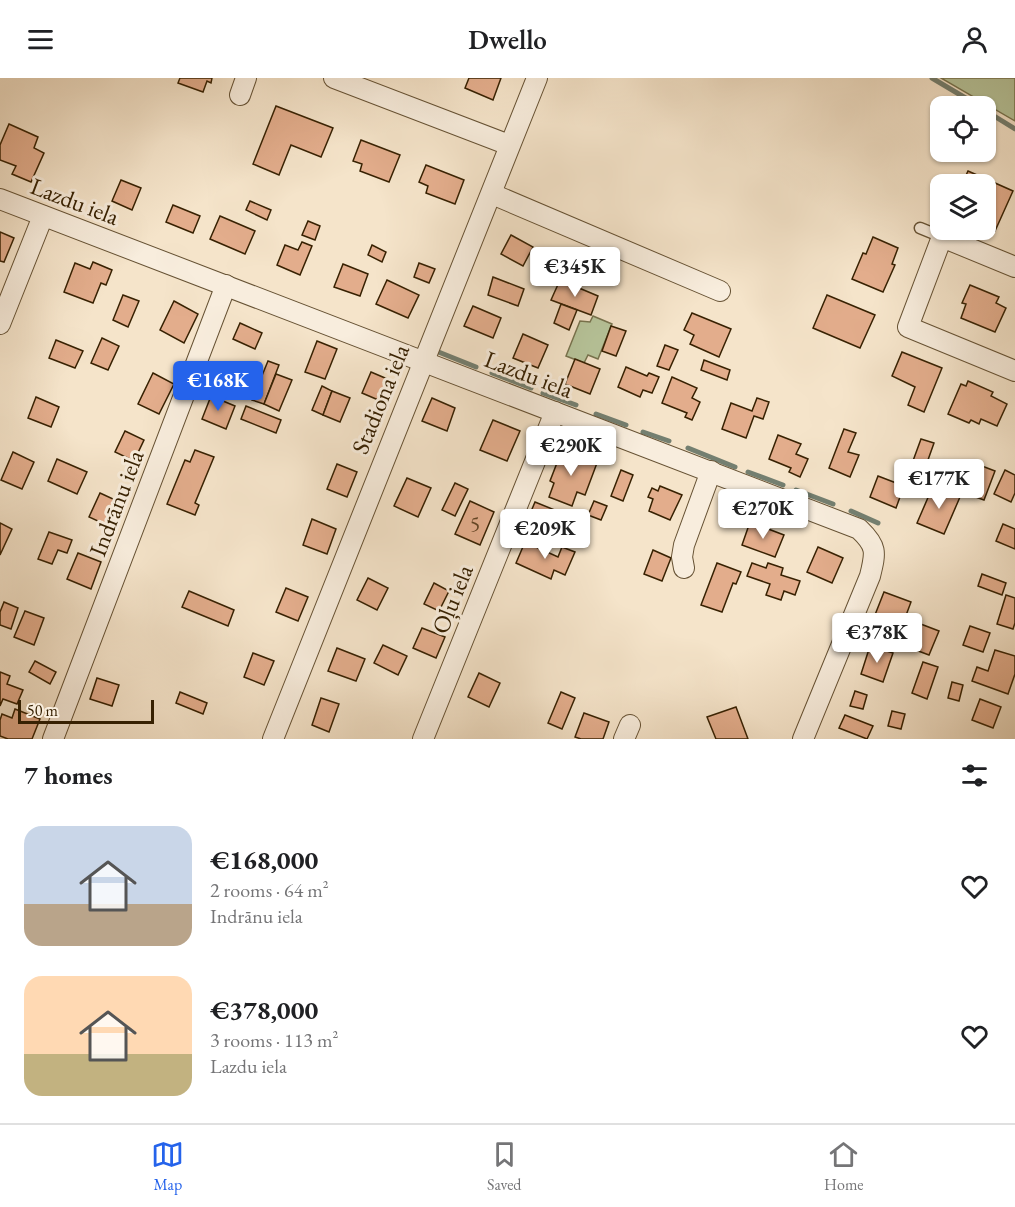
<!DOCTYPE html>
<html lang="en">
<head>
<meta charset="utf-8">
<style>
  body { margin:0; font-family:"EB Garamond",serif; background:#f2f2f2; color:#202124; height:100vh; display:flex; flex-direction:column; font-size:22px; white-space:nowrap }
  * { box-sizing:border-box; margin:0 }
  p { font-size:20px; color:#757577 }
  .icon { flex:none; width:33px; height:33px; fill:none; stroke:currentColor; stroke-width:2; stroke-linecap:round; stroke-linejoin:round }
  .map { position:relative; height:661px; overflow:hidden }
  .details { display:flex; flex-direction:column; background:#fff; flex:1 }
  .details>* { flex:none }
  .fabs { position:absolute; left:930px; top:18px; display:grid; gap:12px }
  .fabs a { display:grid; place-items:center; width:66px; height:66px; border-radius:12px; background:#fff; box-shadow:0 2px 4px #0004; font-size:30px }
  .scale { position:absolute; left:18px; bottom:15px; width:136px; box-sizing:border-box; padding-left:6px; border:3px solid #372102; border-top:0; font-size:16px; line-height:21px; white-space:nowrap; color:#372102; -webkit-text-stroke:4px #f8eddd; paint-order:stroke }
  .price { position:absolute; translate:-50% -51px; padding:0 14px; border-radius:6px; background:#fff; color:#222; font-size:20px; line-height:39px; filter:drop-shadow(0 2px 3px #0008) }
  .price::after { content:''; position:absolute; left:50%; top:36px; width:18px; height:14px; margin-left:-9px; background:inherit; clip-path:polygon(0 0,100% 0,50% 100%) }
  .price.selected { background:#2563eb; color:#fff }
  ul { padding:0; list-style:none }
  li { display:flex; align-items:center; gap:18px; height:150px; padding:0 24px }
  li span { display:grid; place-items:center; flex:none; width:168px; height:120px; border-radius:18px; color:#555 }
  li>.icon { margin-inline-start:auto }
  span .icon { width:72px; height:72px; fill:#fffc; stroke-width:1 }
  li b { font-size:26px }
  h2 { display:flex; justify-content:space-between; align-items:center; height:72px; padding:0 24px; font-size:26px }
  header { display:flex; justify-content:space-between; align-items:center; height:78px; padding:0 24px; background:#fff; font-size:27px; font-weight:600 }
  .dock { display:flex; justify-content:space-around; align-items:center; height:84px; border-top:2px solid #e0e0e0; background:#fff; font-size:16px; color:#757577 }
  .dock a { display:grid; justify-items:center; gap:3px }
  .dock .selected { color:#2563eb }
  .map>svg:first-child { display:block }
</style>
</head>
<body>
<header><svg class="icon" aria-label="menu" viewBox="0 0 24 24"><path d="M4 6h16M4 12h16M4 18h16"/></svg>Dwello<svg class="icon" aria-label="person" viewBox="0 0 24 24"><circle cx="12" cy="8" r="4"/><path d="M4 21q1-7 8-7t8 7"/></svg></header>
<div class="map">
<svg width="1015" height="661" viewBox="0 0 1015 661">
  <rect width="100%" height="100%" fill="#f5e4ca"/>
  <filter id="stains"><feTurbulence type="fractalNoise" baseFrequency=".00333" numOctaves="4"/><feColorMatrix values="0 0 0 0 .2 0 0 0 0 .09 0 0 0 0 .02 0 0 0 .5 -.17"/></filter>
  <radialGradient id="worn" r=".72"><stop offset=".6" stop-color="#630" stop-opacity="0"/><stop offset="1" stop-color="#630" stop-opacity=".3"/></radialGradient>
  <g fill="#b7c59b" stroke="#77734e" stroke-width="1.5">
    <polygon points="941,0 1015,0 1015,43"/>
    <polygon points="593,238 612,246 598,281 588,277 584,285 566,278 580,243 590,244"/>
  </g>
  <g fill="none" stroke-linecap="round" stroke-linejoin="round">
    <g stroke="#747f70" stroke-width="5">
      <polyline points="932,0 979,28"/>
      <polyline points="986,33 1015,51"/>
      <polyline points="437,270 436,273 476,289"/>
      <polyline points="492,295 531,310"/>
      <polyline points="543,315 576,327"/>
      <polyline points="596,336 626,347"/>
      <polyline points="643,354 669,363"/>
      <polyline points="688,370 735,389"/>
      <polyline points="748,394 783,407"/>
      <polyline points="796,412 833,426"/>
      <polyline points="851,433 878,445"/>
    </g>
  </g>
  <g fill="#e3ad8c" stroke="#372102" stroke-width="1.5">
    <polygon points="180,0 212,0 211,5 207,3 203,14 178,5"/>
    <polygon points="469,0 501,0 493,22 465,10"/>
    <polygon points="276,28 333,50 321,79 291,67 279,97 253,86"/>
    <polygon points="9,46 38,59 34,70 44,75 31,104 12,96 16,88 0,82 0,67"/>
    <polygon points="361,62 400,77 389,104 360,93 362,86 353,83"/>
    <polygon points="426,87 464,102 455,126 426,115 428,108 419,104"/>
    <polygon points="968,93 1013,113 995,153 986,149 986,106 962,106"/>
    <polygon points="121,102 141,110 132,132 112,123"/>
    <polygon points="250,123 271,132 267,142 246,132"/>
    <polygon points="173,127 200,138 193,155 166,144"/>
    <polygon points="220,138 255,153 245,176 210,161"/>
    <polygon points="308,143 320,148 315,162 302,157"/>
    <polygon points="0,154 14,160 4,184 0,183"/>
    <polygon points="511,157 533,169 523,188 501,176"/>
    <polygon points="873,159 898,170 892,186 895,187 883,214 852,201 863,175 866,176"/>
    <polygon points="302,164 312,168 300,197 277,187 285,167 298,172"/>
    <polygon points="372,167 386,174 382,184 368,177"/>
    <polygon points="596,182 611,187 605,203 591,197"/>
    <polygon points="93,184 112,192 106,207 101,205 93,225 64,214 75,185 90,191"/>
    <polygon points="419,185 435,191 429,205 414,199"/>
    <polygon points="343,186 368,196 360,218 334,209"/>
    <polygon points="493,199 524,211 518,228 488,217"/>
    <polygon points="387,202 419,217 408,240 376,226"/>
    <polygon points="560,202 598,218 591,237 551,222"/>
    <polygon points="970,207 999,219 996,225 1006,230 995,254 961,240 966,226 962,225"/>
    <polygon points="123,217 139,223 128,249 113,242"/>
    <polygon points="827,217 875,237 860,270 813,250"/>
    <polygon points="174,223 198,236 184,265 160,252"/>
    <polygon points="561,226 577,232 569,252 554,245"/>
    <polygon points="473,228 501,240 493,260 464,248"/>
    <polygon points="692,235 731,251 719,279 690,266 694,257 684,252"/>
    <polygon points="240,245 262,255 255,271 233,261"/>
    <polygon points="611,248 626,253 616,278 602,273"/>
    <polygon points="523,256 548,267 538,290 513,280"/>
    <polygon points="102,260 119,268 108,292 91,285"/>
    <polygon points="56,262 83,273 75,290 49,280"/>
    <polygon points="317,263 337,271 325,301 305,294"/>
    <polygon points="665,267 678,272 669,292 657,288"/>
    <polygon points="902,274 942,290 924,334 908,327 915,309 892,298"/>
    <polygon points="575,281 600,291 590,316 565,306"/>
    <polygon points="704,282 730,292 727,302 701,292"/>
    <polygon points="268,283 279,287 264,326 252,322"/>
    <polygon points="626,289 647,298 649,295 659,299 652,315 643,312 640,319 618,309"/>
    <polygon points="371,294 392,303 383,324 362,315"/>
    <polygon points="153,295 174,306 159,336 138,326"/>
    <polygon points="276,296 292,302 279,333 264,326"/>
    <polygon points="672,299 697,310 692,320 700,324 692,342 685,339 687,335 662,325"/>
    <polygon points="968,303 993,314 991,318 1007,326 997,348 981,341 979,346 971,342 969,345 948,336 961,306 966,308"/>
    <polygon points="322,308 332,313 323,337 312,332"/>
    <polygon points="332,313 350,320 340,344 323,337"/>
    <polygon points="211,318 235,328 226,351 202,341"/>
    <polygon points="36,319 59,329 51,349 28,340"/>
    <polygon points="432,320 455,330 447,353 422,343"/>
    <polygon points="757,320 769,324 763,341 754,338 746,360 722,351 731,325 752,333"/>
    <polygon points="246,328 281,342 276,355 241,341"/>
    <polygon points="493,342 520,353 507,383 480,372"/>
    <polygon points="844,351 856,355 848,374 859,377 850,399 829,390"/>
    <polygon points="125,353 144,362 134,383 115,374"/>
    <polygon points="778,357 801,366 796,376 808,381 800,399 789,394 791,390 769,381"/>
    <polygon points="921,361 934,365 923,396 910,391"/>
    <polygon points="195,372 214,379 195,425 199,427 195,437 167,426 185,382 190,384"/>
    <polygon points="562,372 597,385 585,417 577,414 572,428 549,419 554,405 550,403"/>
    <polygon points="13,374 34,384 22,411 1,402"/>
    <polygon points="57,381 87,394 77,416 48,403"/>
    <polygon points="974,385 995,393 984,422 962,414"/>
    <polygon points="337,386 357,394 347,419 327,411"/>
    <polygon points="621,392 633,397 623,423 611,418"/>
    <polygon points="1005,392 1015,397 1015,415 1011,424 994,416"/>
    <polygon points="878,398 904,408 896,430 870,419"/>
    <polygon points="407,400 431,410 418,439 394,428"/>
    <polygon points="455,405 468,411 455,438 442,432"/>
    <polygon points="660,408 682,417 670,442 649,433 653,421 648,419 652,410 658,413"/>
    <polygon points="933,408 960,419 944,456 917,445"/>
    <polygon points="100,415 124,426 113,450 89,439"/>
    <polygon points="470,423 494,434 480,467 455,456"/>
    <polygon points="594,423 607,428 601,442 588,437"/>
    <polygon points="535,424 562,435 554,454 527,443"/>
    <polygon points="312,441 336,451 327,476 303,467"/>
    <polygon points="750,444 784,457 775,479 742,467"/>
    <polygon points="0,445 12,451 0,477"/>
    <polygon points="1003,446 1015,451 1015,471 996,463"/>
    <polygon points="49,454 72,462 67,475 58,472 52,486 38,481"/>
    <polygon points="525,464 558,479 562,469 575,474 565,497 554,492 551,501 516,485"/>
    <polygon points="818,469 843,480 832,505 807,494"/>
    <polygon points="653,472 671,480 662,503 644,496"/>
    <polygon points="78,475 101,484 91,511 67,501"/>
    <polygon points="717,485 741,494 736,506 733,505 722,534 701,527"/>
    <polygon points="752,485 766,490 768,485 783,490 781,497 800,503 795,517 784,513 781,522 766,517 770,506 747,498"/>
    <polygon points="982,496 1006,505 1002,517 978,508"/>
    <polygon points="368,500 388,510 377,532 357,522"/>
    <polygon points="434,505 449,513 439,533 424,526"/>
    <polygon points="286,510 308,519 298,543 276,534"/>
    <polygon points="189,513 234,532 228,548 182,529"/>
    <polygon points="884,514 911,524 905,540 939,553 929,577 905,568 908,561 871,547"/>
    <polygon points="1006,517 1015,520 1015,545 1013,551 997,546"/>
    <polygon points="4,524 18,530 11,551 0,547 0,534"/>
    <polygon points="25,533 44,540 34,567 14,559"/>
    <polygon points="970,548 990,555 983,574 963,567"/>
    <polygon points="422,550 445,559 436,580 413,570"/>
    <polygon points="383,567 407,578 398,597 374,585"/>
    <polygon points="870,568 893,575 883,604 861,596"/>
    <polygon points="337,570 365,581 356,603 328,593"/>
    <polygon points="995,572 1015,578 1015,596 1008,616 972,603 977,589 988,593"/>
    <polygon points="253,575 274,583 264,607 244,599"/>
    <polygon points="35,583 56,594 50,606 29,594"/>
    <polygon points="923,584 938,589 927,621 912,615"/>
    <polygon points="0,594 10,598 7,606 23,612 17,626 3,621 0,628"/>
    <polygon points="479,595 500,605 489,629 468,619"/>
    <polygon points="97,600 119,607 112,628 90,621"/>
    <polygon points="952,604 963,607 959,623 948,620"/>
    <polygon points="855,613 867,617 863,631 850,628"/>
    <polygon points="180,614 207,625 203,636 176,625"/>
    <polygon points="561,614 575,620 562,651 548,645"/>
    <polygon points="321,620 339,626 329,654 312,647"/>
    <polygon points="980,621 1001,629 993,650 972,642"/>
    <polygon points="736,629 748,661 716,661 707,639"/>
    <polygon points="15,631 40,641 32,661 8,661 0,658 0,642 2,636 12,640"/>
    <polygon points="892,633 905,636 901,651 888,648"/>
    <polygon points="584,635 609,644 603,661 581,661 575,659"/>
    <polygon points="845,637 873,648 867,661 839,650"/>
  </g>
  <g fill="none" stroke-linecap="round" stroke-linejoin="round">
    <g stroke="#665234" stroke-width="13">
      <polyline id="lane" points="920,150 942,159"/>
    </g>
    <g stroke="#665234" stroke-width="22">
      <g id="street">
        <polyline points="334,0 509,67"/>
        <polyline points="240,17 246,0"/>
        <polyline points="492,116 720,213"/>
        <path d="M0 121 859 451C877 468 876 474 870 498L803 661"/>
        <polyline points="1015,189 942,159 908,249 1015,293"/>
        <polyline points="0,246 43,138"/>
        <polyline points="684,490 682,479 684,467 711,393"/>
        <polyline points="53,661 226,207"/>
        <polyline points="273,661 537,0"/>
        <polyline points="423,661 555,334"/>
        <polyline points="624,661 630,647"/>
      </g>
    </g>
    <use href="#lane" stroke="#f8eddd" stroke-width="10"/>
    <use href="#street" stroke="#f8eddd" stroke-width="20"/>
  </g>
  <g text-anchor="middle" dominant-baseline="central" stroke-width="6" stroke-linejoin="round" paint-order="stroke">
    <g font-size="21" fill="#624424">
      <text x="475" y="445">5</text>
    </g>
    <g font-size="24" fill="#372102" stroke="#f8eddd">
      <text transform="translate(75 123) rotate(21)">Lazdu iela</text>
      <text transform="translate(529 296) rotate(21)">Lazdu iela</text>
      <text transform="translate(380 321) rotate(-68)">Stadiona iela</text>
      <text transform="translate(116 425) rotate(-69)">Indrānu iela</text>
      <text transform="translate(452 521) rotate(-68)">Oļu iela</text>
    </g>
  </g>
  <rect width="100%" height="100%" filter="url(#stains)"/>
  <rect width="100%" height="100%" fill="url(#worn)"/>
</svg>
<div class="fabs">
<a><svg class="icon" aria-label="locate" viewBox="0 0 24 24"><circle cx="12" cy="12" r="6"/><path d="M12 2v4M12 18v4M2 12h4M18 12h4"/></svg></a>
<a><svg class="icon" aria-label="layers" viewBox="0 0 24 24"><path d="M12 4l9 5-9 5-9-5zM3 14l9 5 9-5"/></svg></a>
</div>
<div class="scale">50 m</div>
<b class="price" style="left:575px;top:220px">€345K</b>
<b class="price selected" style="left:218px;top:334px">€168K</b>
<b class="price" style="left:571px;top:399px">€290K</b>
<b class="price" style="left:939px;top:432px">€177K</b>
<b class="price" style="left:763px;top:462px">€270K</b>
<b class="price" style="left:545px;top:482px">€209K</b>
<b class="price" style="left:877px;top:586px">€378K</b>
</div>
<section class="details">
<h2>7 homes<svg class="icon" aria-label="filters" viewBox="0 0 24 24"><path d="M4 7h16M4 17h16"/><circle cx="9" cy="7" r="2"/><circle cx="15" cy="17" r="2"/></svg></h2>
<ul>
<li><span style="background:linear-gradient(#c9d6e8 65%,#b9a48a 0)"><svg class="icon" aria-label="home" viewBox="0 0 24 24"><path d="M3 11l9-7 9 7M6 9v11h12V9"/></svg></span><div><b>€168,000</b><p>2 rooms · 64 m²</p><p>Indrānu iela</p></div><svg class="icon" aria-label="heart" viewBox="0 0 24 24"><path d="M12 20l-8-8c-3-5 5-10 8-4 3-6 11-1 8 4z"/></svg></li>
<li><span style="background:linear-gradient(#ffd9b3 65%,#c2b280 0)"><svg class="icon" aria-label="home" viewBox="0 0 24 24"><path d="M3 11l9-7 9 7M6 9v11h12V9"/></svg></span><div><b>€378,000</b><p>3 rooms · 113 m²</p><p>Lazdu iela</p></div><svg class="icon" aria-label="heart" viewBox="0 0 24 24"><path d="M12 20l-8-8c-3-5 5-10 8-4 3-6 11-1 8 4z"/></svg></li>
</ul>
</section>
<nav class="dock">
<a class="selected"><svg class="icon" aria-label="map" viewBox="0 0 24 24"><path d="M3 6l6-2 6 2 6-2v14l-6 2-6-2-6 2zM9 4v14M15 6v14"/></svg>Map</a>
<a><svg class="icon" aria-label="saved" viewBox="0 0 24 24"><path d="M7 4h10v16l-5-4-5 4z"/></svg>Saved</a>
<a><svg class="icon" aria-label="home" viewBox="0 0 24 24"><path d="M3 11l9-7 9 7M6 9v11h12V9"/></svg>Home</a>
</nav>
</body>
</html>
